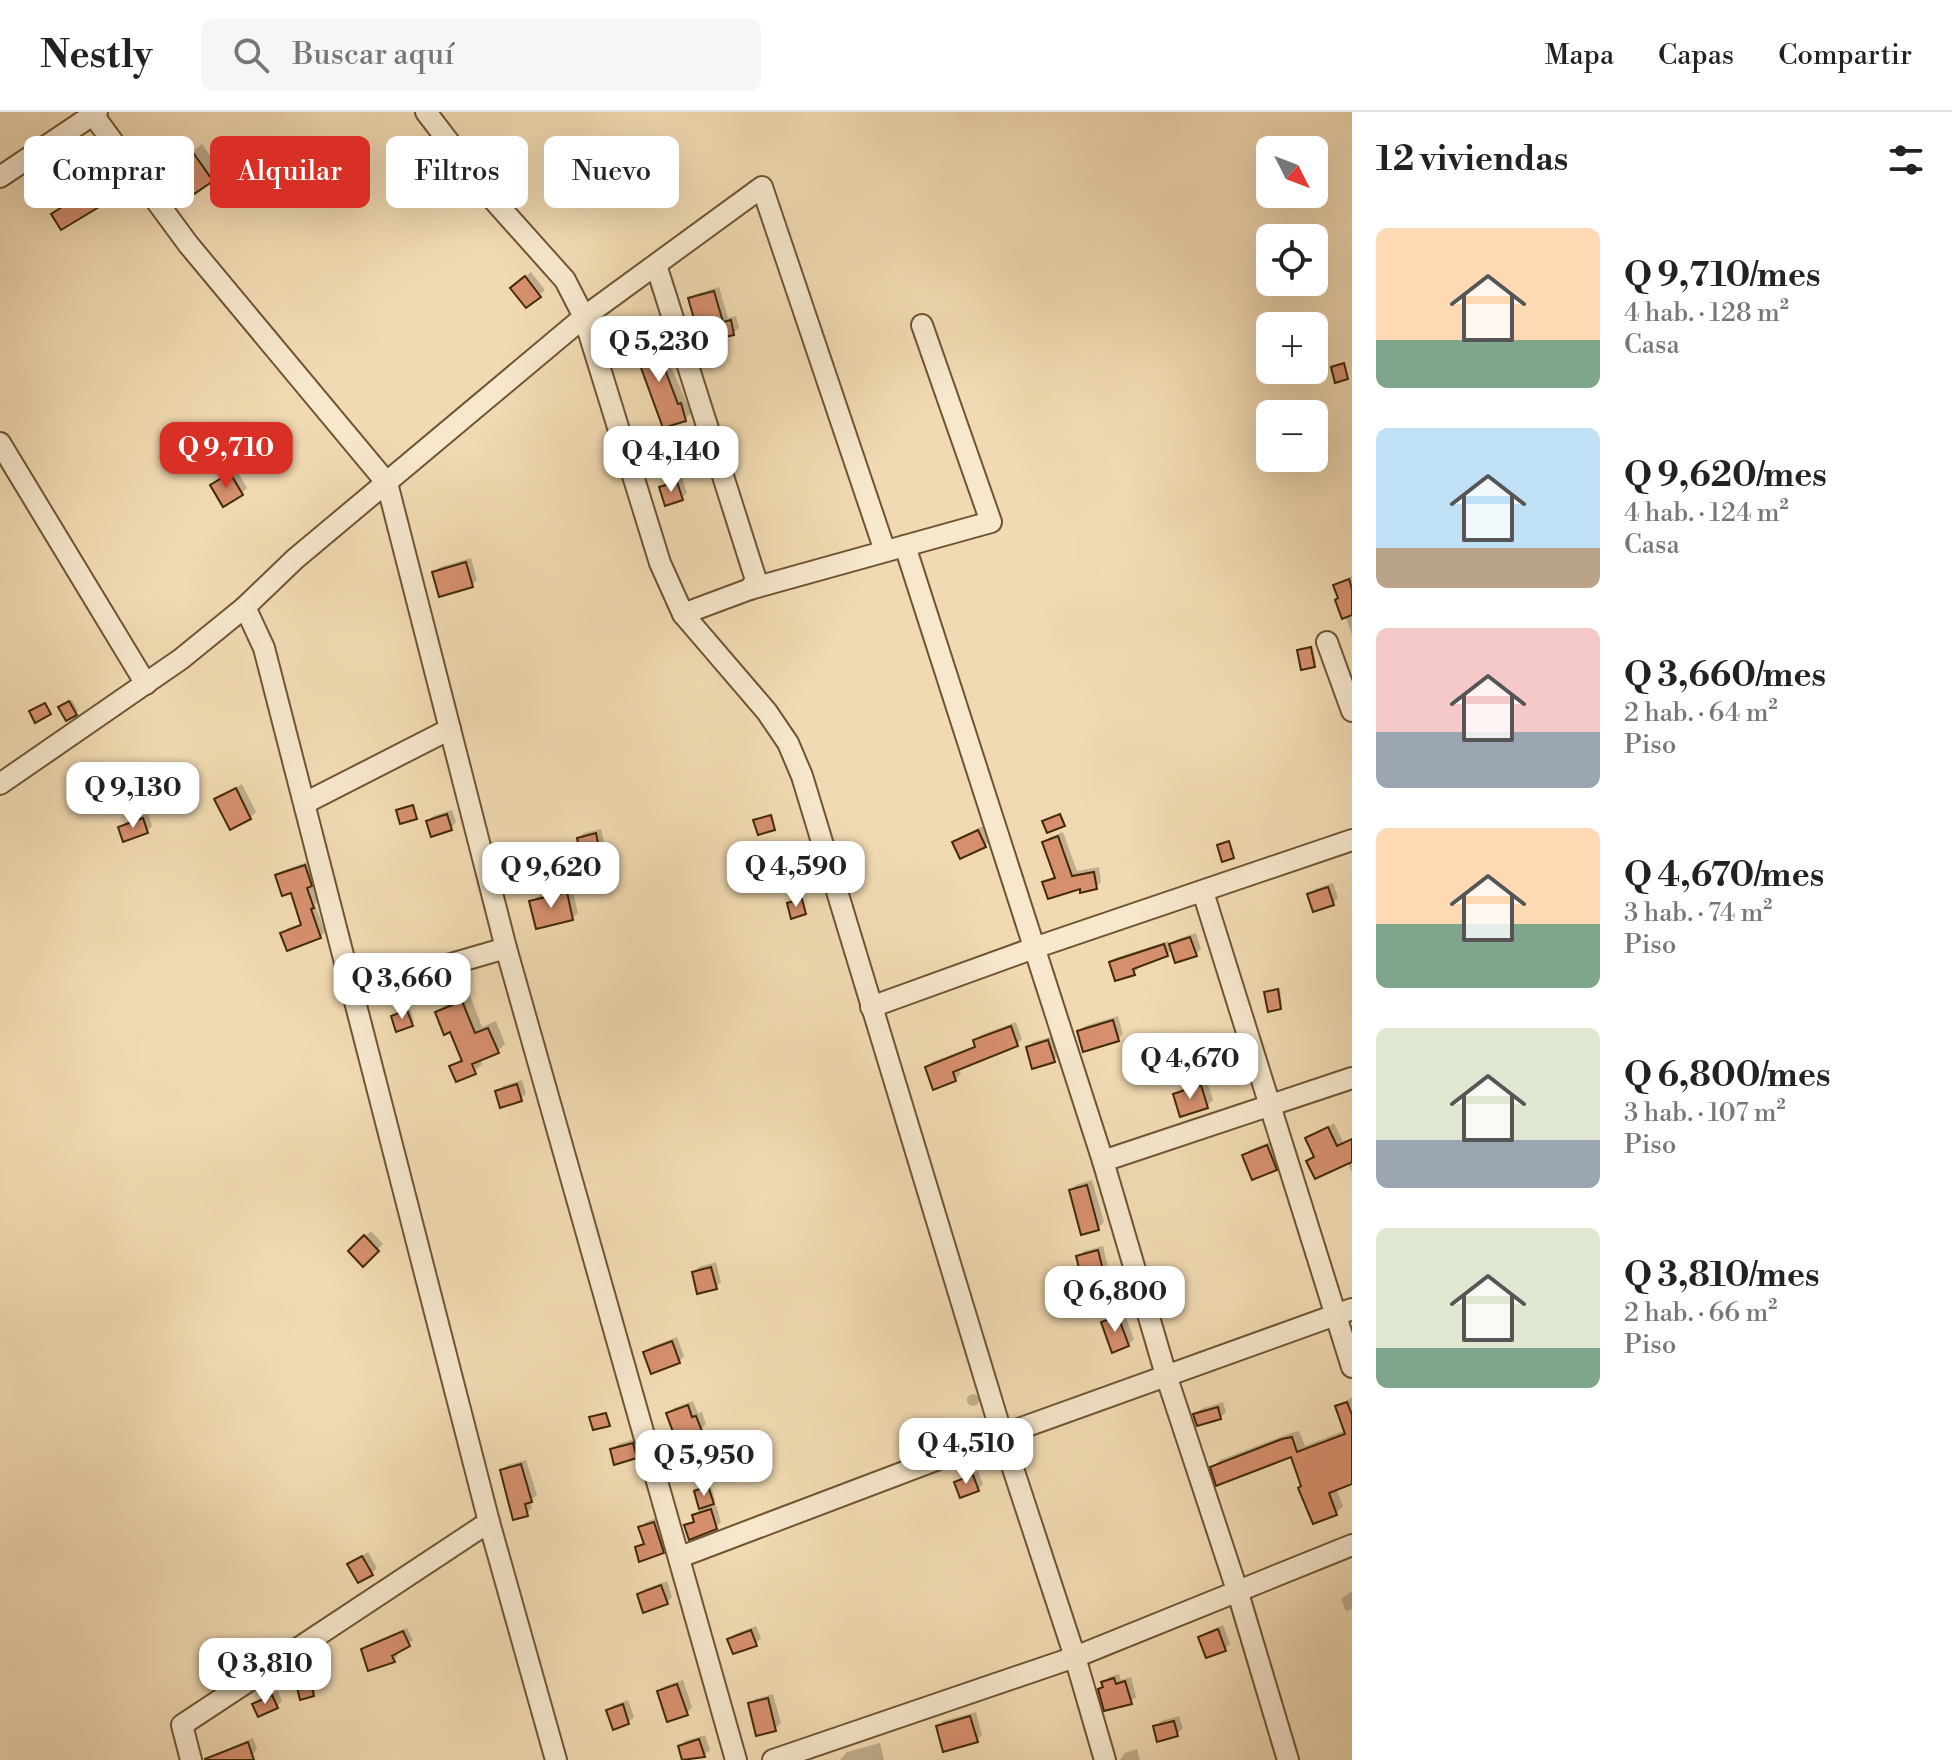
<!DOCTYPE html>
<html lang="es">
<head>
<meta charset="utf-8">
<style>
  body { margin:0; font-family:"Libre Bodoni",serif; background:#f6f6f6; color:#222; height:100vh; display:flex; flex-direction:column; font-size:30px; white-space:nowrap }
  * { box-sizing:border-box; margin:0 }
  p { font-size:26px; color:#767676 }
  .icon { flex:none; width:44px; height:44px; fill:none; stroke:currentColor; stroke-width:2; stroke-linecap:round; stroke-linejoin:round }
  .map { position:relative; flex:1; overflow:hidden }
  .sheet { display:flex; flex-direction:column; background:#fff; width:600px }
  .sheet>* { flex:none }
  .guide { position:absolute; left:24px; top:24px; width:760px; height:72px; display:flex; gap:16px }
  .needle { width:52px; rotate:132deg }
  .controls { position:absolute; left:1256px; top:24px; display:grid; gap:16px }
  .controls a { display:grid; place-items:center; width:72px; height:72px; border-radius:12px; background:#fff; box-shadow:0 8px 32px #0002; font-size:40px }
  .price { position:absolute; translate:-50% -68px; padding:0 18px; border-radius:16px; background:#fff; color:#222; font-size:26px; line-height:52px; filter:drop-shadow(0 2px 4px #0008) }
  .price::after { content:''; position:absolute; left:50%; top:48px; width:24px; height:18px; margin-left:-12px; background:inherit; clip-path:polygon(0 0,100% 0,50% 100%) }
  .price.on { background:#d93025; color:#fff }
  ul { padding:0; list-style:none }
  li { display:flex; align-items:center; gap:24px; height:200px; padding:0 24px }
  li span { display:grid; place-items:center; flex:none; width:224px; height:160px; border-radius:12px; color:#555 }
  li>.icon { margin-inline-start:auto }
  span .icon { width:96px; height:96px; fill:#fffc; stroke-width:1 }
  li b { font-size:34px }
  h2 { display:flex; justify-content:space-between; align-items:center; height:96px; padding:0 24px; font-size:34px }
  .chip { padding:0 28px; border-radius:12px; background:#fff; box-shadow:0 8px 32px #0002; font-size:28px; line-height:72px }
  .chip.on { background:#d93025; color:#fff }
  header { display:flex; align-items:center; gap:48px; box-sizing:border-box; height:112px; padding:0 40px; background:#fff; border-bottom:2px solid #e0e0e0 }
  header strong { font-size:38px }
  nav { display:flex; gap:44px; margin-inline-start:auto; font-size:28px }
  .search { width:560px; height:72px; background:#f6f6f6; display:flex; align-items:center; gap:20px; box-sizing:border-box; padding:0 28px; border-radius:12px; color:#767676; font-size:30px }
  main { display:flex; flex:1; min-height:0 }
  .map>svg:first-child { display:block }
</style>
</head>
<body>
<header>
<strong>Nestly</strong>
<div class="search"><svg class="icon" aria-label="search" viewBox="0 0 24 24"><circle cx="10" cy="10" r="6"/><path d="M15 15l6 6"/></svg>Buscar aquí</div>
<nav><a>Mapa</a><a>Capas</a><a>Compartir</a></nav>
</header>
<main>
<div class="map">
<svg width="1352" height="1648" viewBox="0 0 1352 1648">
  <rect width="100%" height="100%" fill="#f1dab2"/>
  <filter id="stains"><feTurbulence type="fractalNoise" baseFrequency=".0025" numOctaves="4"/><feColorMatrix values="0 0 0 0 .2 0 0 0 0 .09 0 0 0 0 .02 0 0 0 .5 -.17"/></filter>
  <radialGradient id="worn" r=".72"><stop offset=".6" stop-color="#630" stop-opacity="0"/><stop offset="1" stop-color="#630" stop-opacity=".3"/></radialGradient>
  <g fill="#0003">
    <polygon points="106,29 134,65 62,115 54,102 93,75 84,46"/>
    <polygon points="202,32 221,59 182,88 163,61"/>
    <polygon points="531,160 545,178 527,194 518,171"/>
    <polygon points="719,175 728,206 736,204 739,216 733,221 706,209 690,187 696,182"/>
    <polygon points="662,222 672,257 691,301 685,307 635,234 641,229"/>
    <polygon points="236,357 247,376 242,381 212,373"/>
    <polygon points="682,365 687,381 682,386 661,376 667,370"/>
    <polygon points="471,446 477,468 472,473 434,460 440,455"/>
    <polygon points="1352,464 1352,523 1335,473"/>
    <polygon points="1312,534 1316,551 1314,553 1299,538"/>
    <polygon points="72,588 78,599 76,601 63,593"/>
    <polygon points="242,672 256,700 250,706 217,688"/>
    <polygon points="452,698 456,710 451,716 428,710 433,704"/>
    <polygon points="148,702 152,714 147,719 120,715 126,710"/>
    <polygon points="983,714 990,728 985,734 954,730 960,725"/>
    <polygon points="601,717 607,744 601,750 579,726 584,721"/>
    <polygon points="1063,720 1077,759 1099,755 1101,770 1096,775 1044,771 1056,763 1045,730 1050,725"/>
    <polygon points="310,749 316,767 312,771 318,790 315,792 325,820 320,825 283,821 288,816 303,811 292,779 277,764 282,759"/>
    <polygon points="809,749 812,761 807,766 785,761 791,755"/>
    <polygon points="1333,771 1338,786 1333,791 1310,782 1315,777"/>
    <polygon points="572,776 578,801 572,806 531,790 537,785"/>
    <polygon points="1196,821 1201,837 1195,843 1173,837 1167,843 1137,854 1138,857 1134,861 1111,850 1115,846 1168,829 1170,834 1177,827"/>
    <polygon points="1280,876 1282,893 1280,895 1266,881"/>
    <polygon points="470,883 482,915 496,909 505,932 498,939 480,947 482,952 476,958 470,942 473,959 475,959 457,968 451,955 463,945 451,918 437,901 445,893"/>
    <polygon points="410,897 414,910 412,912 393,904"/>
    <polygon points="1118,904 1123,922 1118,927 1079,920 1085,914"/>
    <polygon points="1016,910 1022,927 1017,932 958,956 961,962 955,968 927,956 932,950 977,933 975,928 981,923"/>
    <polygon points="1054,924 1059,943 1054,948 1028,936 1033,930"/>
    <polygon points="522,968 526,981 521,987 497,980 503,974"/>
    <polygon points="1207,969 1213,988 1207,994 1175,983 1181,977"/>
    <polygon points="1334,1011 1343,1030 1352,1026 1352,1060 1347,1050 1309,1049 1315,1043 1307,1027"/>
    <polygon points="1272,1029 1281,1051 1275,1056 1244,1044 1250,1038"/>
    <polygon points="1092,1068 1104,1110 1098,1116 1071,1078 1076,1073"/>
    <polygon points="371,1119 383,1132 363,1152 351,1139"/>
    <polygon points="1103,1134 1110,1163 1105,1169 1078,1145 1084,1139"/>
    <polygon points="716,1150 721,1170 716,1175 694,1160 699,1155"/>
    <polygon points="1124,1200 1134,1227 1128,1233 1104,1211 1109,1205"/>
    <polygon points="677,1225 684,1244 679,1250 645,1240 651,1235"/>
    <circle cx="973" cy="1288" r="6"/>
    <polygon points="1352,1285 1352,1370 1336,1376 1343,1394 1336,1401 1303,1373 1292,1343 1212,1355 1220,1348 1291,1321 1299,1319 1305,1334 1346,1318 1337,1295"/>
    <polygon points="693,1289 698,1301 702,1300 706,1312 701,1317 668,1302 674,1296"/>
    <polygon points="1223,1290 1226,1300 1220,1306 1195,1302 1201,1297"/>
    <polygon points="638,1326 641,1339 636,1344 612,1338 618,1332"/>
    <polygon points="526,1348 537,1383 530,1389 532,1396 527,1402 502,1358 508,1353"/>
    <polygon points="978,1359 983,1372 978,1378 957,1370 962,1365"/>
    <polygon points="710,1373 715,1388 708,1395 716,1393 721,1410 716,1415 687,1414 696,1407 694,1403 701,1397 696,1380"/>
    <polygon points="659,1405 668,1434 663,1439 637,1436 645,1429 640,1416 646,1410"/>
    <polygon points="368,1440 377,1456 372,1461 350,1452"/>
    <polygon points="667,1469 672,1485 667,1490 639,1482 645,1477"/>
    <polygon points="1352,1479 1352,1497 1346,1499 1341,1487"/>
    <polygon points="1223,1513 1230,1532 1225,1537 1200,1526 1206,1520"/>
    <polygon points="756,1514 761,1526 756,1532 730,1528 735,1522"/>
    <polygon points="407,1516 413,1528 396,1539 398,1544 393,1548 363,1538 367,1533"/>
    <polygon points="1119,1562 1121,1568 1131,1565 1136,1585 1130,1590 1100,1577 1109,1565"/>
    <polygon points="312,1566 315,1580 313,1582 298,1572"/>
    <polygon points="683,1568 692,1595 687,1601 659,1579 665,1574"/>
    <polygon points="278,1579 282,1589 277,1594 254,1592 260,1587"/>
    <polygon points="773,1582 781,1611 775,1617 750,1592 755,1587"/>
    <polygon points="628,1588 634,1605 628,1610 608,1599 614,1593"/>
    <polygon points="976,1600 982,1623 977,1628 938,1614 943,1609"/>
    <polygon points="1179,1604 1183,1616 1177,1622 1156,1615 1161,1609"/>
    <polygon points="705,1623 710,1638 704,1643 684,1648 680,1635 685,1629"/>
    <polygon points="253,1626 257,1637 252,1643 239,1648 229,1648 226,1640 231,1635"/>
    <polygon points="880,1631 884,1648 840,1648 847,1640"/>
    <polygon points="1137,1637 1140,1648 1120,1648 1125,1641"/>
  </g>
  <g fill="#d7906e" stroke="#422908" stroke-width="2">
    <polygon points="98,35 127,74 104,92 61,118 51,102 92,76 74,54"/>
    <polygon points="192,39 213,69 181,91 161,61"/>
    <polygon points="525,164 541,185 526,196 510,176"/>
    <polygon points="714,179 723,210 731,208 734,223 709,229 705,211 696,214 688,186"/>
    <polygon points="656,227 667,263 678,292 681,291 686,309 663,316 633,234"/>
    <polygon points="1344,251 1348,267 1335,271 1331,255"/>
    <polygon points="230,361 243,383 223,395 210,373"/>
    <polygon points="677,370 683,388 665,394 659,375"/>
    <polygon points="466,450 473,475 439,485 432,460"/>
    <polygon points="1349,467 1352,477 1352,503 1342,507 1335,488 1338,486 1333,473"/>
    <polygon points="1311,535 1315,555 1301,558 1297,538"/>
    <polygon points="69,589 77,603 66,609 58,595"/>
    <polygon points="45,591 51,602 35,611 29,599"/>
    <polygon points="236,676 251,707 230,718 214,687"/>
    <polygon points="413,693 417,707 400,712 396,698"/>
    <polygon points="447,702 452,718 431,725 426,709"/>
    <polygon points="1060,702 1065,714 1047,721 1042,709"/>
    <polygon points="771,703 775,718 758,723 753,708"/>
    <polygon points="143,706 148,721 123,730 118,715"/>
    <polygon points="978,718 986,735 960,747 952,730"/>
    <polygon points="596,721 602,752 583,756 577,726"/>
    <polygon points="1058,724 1072,764 1094,760 1097,777 1080,781 1080,777 1048,787 1042,770 1055,766 1042,730"/>
    <polygon points="1229,729 1234,746 1222,750 1217,733"/>
    <polygon points="305,753 312,774 307,776 314,796 311,797 321,826 287,839 280,821 301,813 291,781 282,784 275,763"/>
    <polygon points="804,753 808,768 788,774 783,760"/>
    <polygon points="1328,775 1334,793 1313,800 1307,782"/>
    <polygon points="567,780 573,808 536,817 529,789"/>
    <polygon points="802,787 806,802 791,807 787,791"/>
    <polygon points="1190,825 1197,844 1175,851 1169,832"/>
    <polygon points="1164,832 1168,844 1133,857 1135,863 1115,869 1109,850"/>
    <polygon points="1278,877 1281,897 1268,900 1264,880"/>
    <polygon points="462,889 475,921 488,916 499,941 472,952 476,962 456,970 449,954 462,949 450,920 444,923 435,900"/>
    <polygon points="407,898 413,914 396,920 391,904"/>
    <polygon points="1113,908 1119,929 1083,940 1077,919"/>
    <polygon points="1011,914 1018,934 953,960 956,969 933,978 925,955 975,935 973,928"/>
    <polygon points="1048,928 1055,950 1032,957 1026,935"/>
    <polygon points="517,972 522,989 500,996 495,979"/>
    <polygon points="1201,973 1208,996 1180,1005 1173,982"/>
    <polygon points="1328,1015 1337,1034 1352,1027 1352,1050 1315,1067 1306,1049 1314,1045 1305,1026"/>
    <polygon points="1267,1033 1277,1058 1252,1068 1242,1043"/>
    <polygon points="1087,1073 1099,1118 1081,1123 1069,1078"/>
    <polygon points="364,1123 379,1139 363,1155 348,1139"/>
    <polygon points="1098,1138 1106,1170 1084,1176 1076,1144"/>
    <polygon points="711,1155 717,1177 697,1182 692,1160"/>
    <polygon points="1118,1204 1129,1234 1112,1241 1101,1210"/>
    <polygon points="672,1229 680,1251 651,1262 643,1240"/>
    <polygon points="1347,1290 1352,1303 1352,1372 1329,1381 1337,1403 1313,1412 1298,1376 1301,1374 1291,1345 1216,1374 1210,1355 1282,1327 1292,1325 1297,1340 1345,1322 1335,1294"/>
    <polygon points="688,1293 692,1305 696,1304 702,1319 676,1328 666,1301"/>
    <polygon points="1218,1295 1221,1307 1197,1314 1193,1302"/>
    <polygon points="606,1301 610,1314 593,1318 589,1305"/>
    <polygon points="633,1331 637,1346 614,1353 610,1337"/>
    <polygon points="521,1352 532,1390 525,1392 528,1404 513,1408 500,1358"/>
    <polygon points="973,1363 979,1379 960,1386 954,1370"/>
    <polygon points="708,1374 714,1392 699,1397 694,1379"/>
    <polygon points="711,1397 717,1417 689,1428 684,1413 694,1410 692,1403"/>
    <polygon points="654,1410 664,1441 639,1450 635,1435 644,1432 638,1415"/>
    <polygon points="362,1444 373,1463 358,1471 347,1452"/>
    <polygon points="661,1473 668,1492 643,1501 637,1482"/>
    <polygon points="1218,1517 1226,1539 1206,1546 1198,1525"/>
    <polygon points="751,1518 757,1534 733,1542 727,1527"/>
    <polygon points="403,1519 410,1534 392,1544 395,1550 368,1559 361,1537"/>
    <polygon points="1114,1566 1116,1572 1125,1569 1132,1592 1104,1599 1098,1577 1103,1575 1101,1570"/>
    <polygon points="310,1567 314,1584 300,1588 296,1571"/>
    <polygon points="677,1572 688,1603 667,1610 657,1579"/>
    <polygon points="272,1583 278,1596 258,1605 252,1592"/>
    <polygon points="768,1586 776,1619 756,1624 748,1591"/>
    <polygon points="623,1592 629,1612 613,1618 606,1598"/>
    <polygon points="970,1604 978,1630 943,1640 936,1614"/>
    <polygon points="1174,1609 1178,1624 1157,1630 1153,1614"/>
    <polygon points="699,1627 705,1645 682,1648 678,1634"/>
    <polygon points="248,1630 254,1648 205,1648 205,1647"/>
  </g>
  <g fill="none" stroke-linecap="round" stroke-linejoin="round">
    <g stroke="#6e5532" stroke-width="24">
      <g id="minor">
        <polyline points="91,0 188,132 387,371 506,836 736,1648"/>
        <polyline points="426,0 490,84 565,168 584,205 660,451 683,502 767,600 788,631 802,664 1002,1323 1075,1545 1105,1648"/>
        <polyline points="0,65 97,0"/>
        <polyline points="656,153 756,468 750,477"/>
        <polyline points="0,331 146,572"/>
        <polyline points="905,434 1103,1049 1166,1263 1238,1481 1288,1648"/>
        <polyline points="245,495 264,536 489,1410 556,1648"/>
        <polyline points="683,502 750,477 991,410 922,213"/>
        <polyline points="1327,530 1352,599"/>
        <polyline points="0,672 181,547 245,495 295,447 584,205 762,75 885,439"/>
        <polyline points="305,691 450,617"/>
        <polyline points="1203,780 1352,1255"/>
        <polyline points="354,880 506,836"/>
        <polyline points="871,895 1034,836 1352,728"/>
        <polyline points="1103,1049 1352,966"/>
        <polyline points="680,1445 1002,1323 1352,1197"/>
        <polyline points="191,1648 182,1613 489,1410"/>
        <polyline points="773,1648 1075,1545 1352,1433"/>
      </g>
    </g>
    <use href="#minor" stroke="#f6e7cd" stroke-width="20"/>
  </g>
  <rect width="100%" height="100%" filter="url(#stains)"/>
  <rect width="100%" height="100%" fill="url(#worn)"/>
</svg>
<div class="controls">
<a><svg class="needle" viewBox="-14 -14 28 28"><path d="M0-13l5 13h-10z" fill="#e53935"/><path d="M0 13l5-13h-10z" fill="#767676"/></svg></a>
<a><svg class="icon" aria-label="locate" viewBox="0 0 24 24"><circle cx="12" cy="12" r="6"/><path d="M12 2v4M12 18v4M2 12h4M18 12h4"/></svg></a>
<a>+</a>
<a>−</a>
</div>
<b class="price" style="left:659px;top:272px">Q 5,230</b>
<b class="price on" style="left:226px;top:378px">Q 9,710</b>
<b class="price" style="left:671px;top:382px">Q 4,140</b>
<b class="price" style="left:133px;top:718px">Q 9,130</b>
<b class="price" style="left:796px;top:797px">Q 4,590</b>
<b class="price" style="left:551px;top:798px">Q 9,620</b>
<b class="price" style="left:402px;top:909px">Q 3,660</b>
<b class="price" style="left:1190px;top:989px">Q 4,670</b>
<b class="price" style="left:1115px;top:1222px">Q 6,800</b>
<b class="price" style="left:966px;top:1374px">Q 4,510</b>
<b class="price" style="left:704px;top:1386px">Q 5,950</b>
<b class="price" style="left:265px;top:1594px">Q 3,810</b>
<div class="guide">
<a class="chip">Comprar</a>
<a class="chip on">Alquilar</a>
<a class="chip">Filtros</a>
<a class="chip">Nuevo</a>
</div>
</div>
<section class="sheet">
<h2>12 viviendas<svg class="icon" aria-label="filters" viewBox="0 0 24 24"><path d="M4 7h16M4 17h16"/><circle cx="9" cy="7" r="2"/><circle cx="15" cy="17" r="2"/></svg></h2>
<ul>
<li><span style="background:linear-gradient(#ffd9b3 70%,#7fa58c 0)"><svg class="icon" aria-label="home" viewBox="0 0 24 24"><path d="M3 11l9-7 9 7M6 9v11h12V9"/></svg></span><div><b>Q 9,710/mes</b><p>4 hab. · 128 m²</p><p>Casa</p></div></li>
<li><span style="background:linear-gradient(#bfe0f5 75%,#b9a48a 0)"><svg class="icon" aria-label="home" viewBox="0 0 24 24"><path d="M3 11l9-7 9 7M6 9v11h12V9"/></svg></span><div><b>Q 9,620/mes</b><p>4 hab. · 124 m²</p><p>Casa</p></div></li>
<li><span style="background:linear-gradient(#f6c9c9 65%,#9aa5b1 0)"><svg class="icon" aria-label="home" viewBox="0 0 24 24"><path d="M3 11l9-7 9 7M6 9v11h12V9"/></svg></span><div><b>Q 3,660/mes</b><p>2 hab. · 64 m²</p><p>Piso</p></div></li>
<li><span style="background:linear-gradient(#ffd9b3 60%,#7fa58c 0)"><svg class="icon" aria-label="home" viewBox="0 0 24 24"><path d="M3 11l9-7 9 7M6 9v11h12V9"/></svg></span><div><b>Q 4,670/mes</b><p>3 hab. · 74 m²</p><p>Piso</p></div></li>
<li><span style="background:linear-gradient(#dfe7d0 70%,#9aa5b1 0)"><svg class="icon" aria-label="home" viewBox="0 0 24 24"><path d="M3 11l9-7 9 7M6 9v11h12V9"/></svg></span><div><b>Q 6,800/mes</b><p>3 hab. · 107 m²</p><p>Piso</p></div></li>
<li><span style="background:linear-gradient(#dfe7d0 75%,#7fa58c 0)"><svg class="icon" aria-label="home" viewBox="0 0 24 24"><path d="M3 11l9-7 9 7M6 9v11h12V9"/></svg></span><div><b>Q 3,810/mes</b><p>2 hab. · 66 m²</p><p>Piso</p></div></li>
</ul>
</section>
</main>
</body>
</html>
